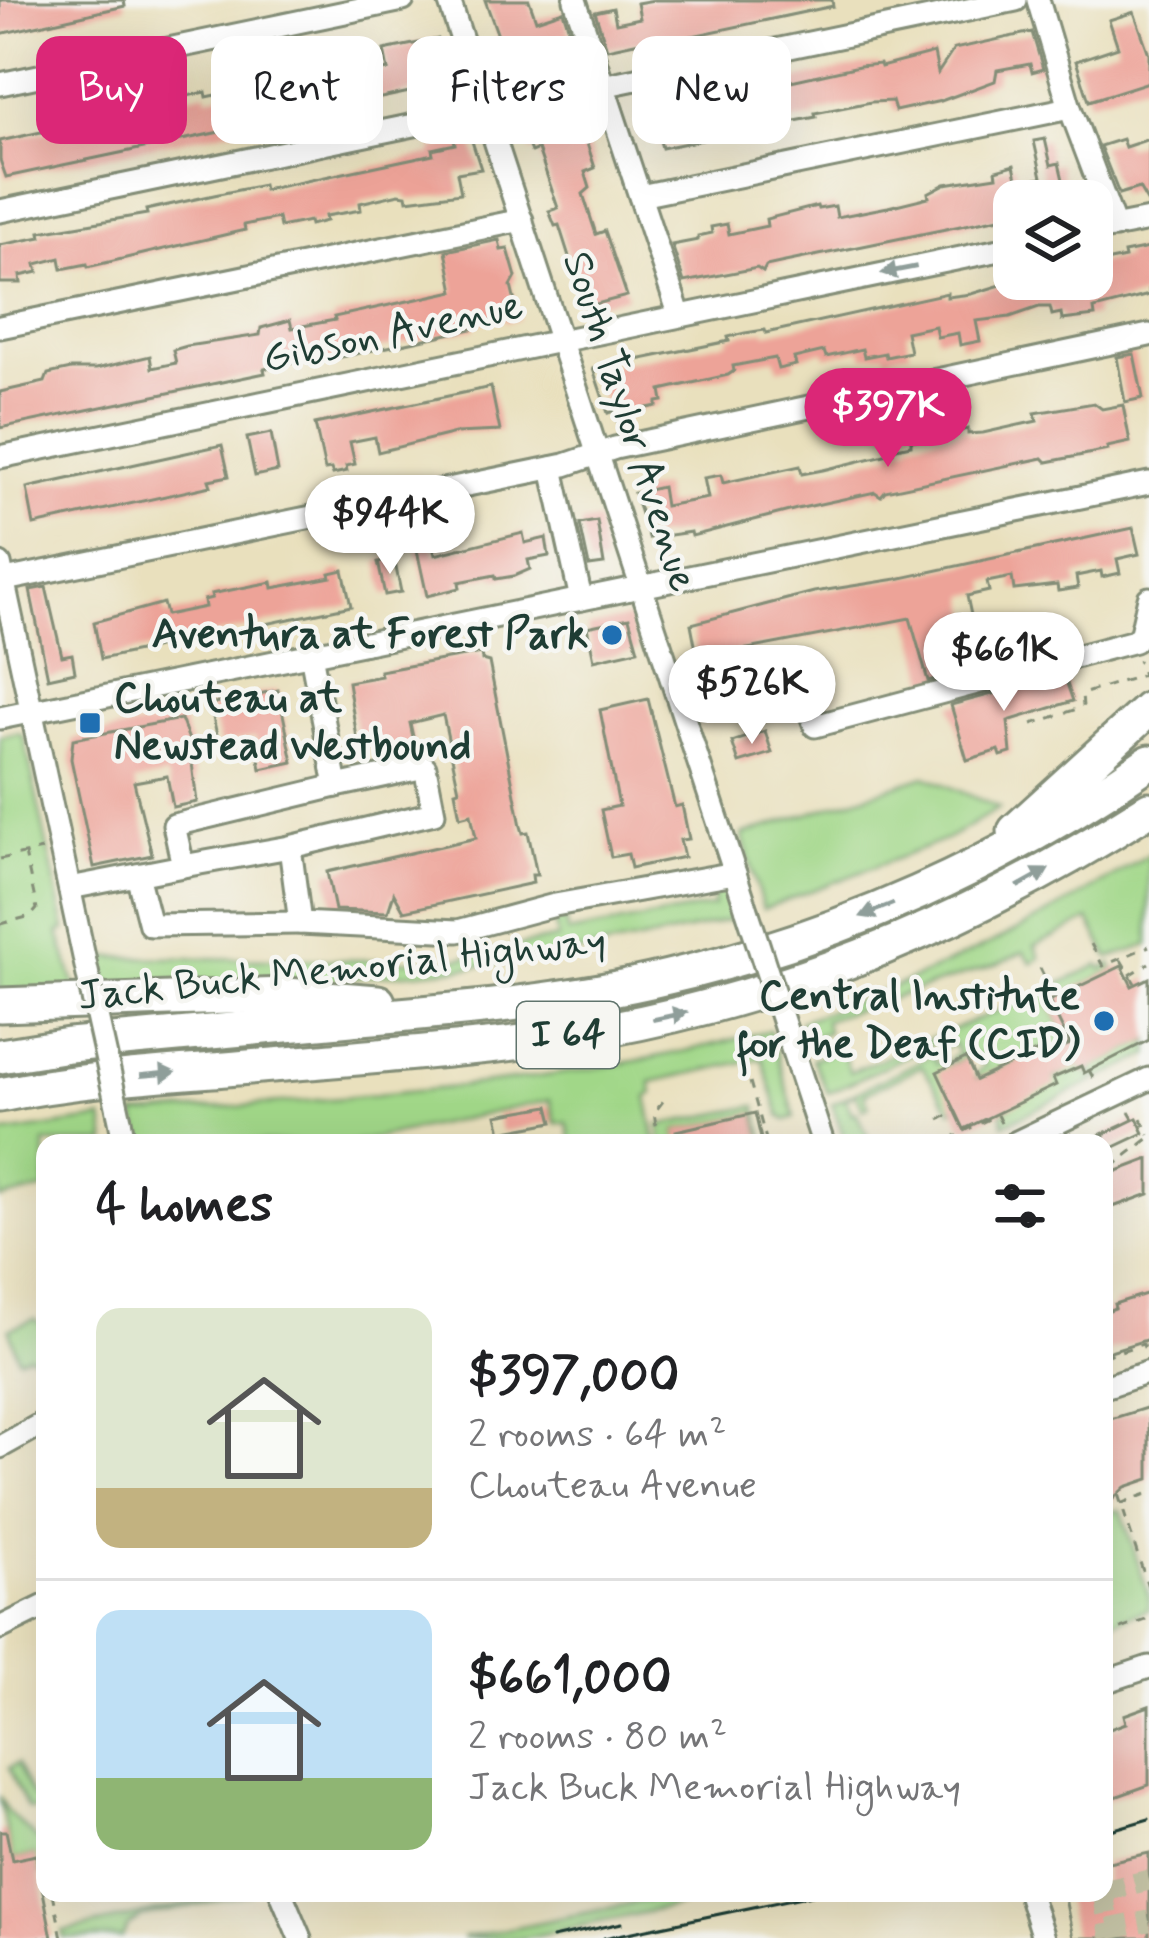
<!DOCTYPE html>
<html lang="en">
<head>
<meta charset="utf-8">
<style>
  body { margin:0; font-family:Mynerve,sans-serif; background:#f2f2f2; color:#202124; height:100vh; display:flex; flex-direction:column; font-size:45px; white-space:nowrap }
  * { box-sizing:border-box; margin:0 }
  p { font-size:39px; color:#757577 }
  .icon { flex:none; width:66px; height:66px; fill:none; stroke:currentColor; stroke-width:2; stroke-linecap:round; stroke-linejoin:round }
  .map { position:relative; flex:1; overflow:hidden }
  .panel { position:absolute; left:36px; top:1134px; width:1077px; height:768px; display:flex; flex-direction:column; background:#fff; border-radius:24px; box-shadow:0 12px 48px #0002 }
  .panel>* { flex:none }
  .top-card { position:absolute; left:36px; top:36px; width:1077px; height:108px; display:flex; gap:24px }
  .fabs { position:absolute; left:993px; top:180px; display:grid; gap:24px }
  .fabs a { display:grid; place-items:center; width:120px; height:120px; border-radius:24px; background:#fff; box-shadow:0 12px 48px #0002; font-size:60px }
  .price { position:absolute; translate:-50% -102px; padding:0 27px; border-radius:42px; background:#fff; color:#222; font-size:39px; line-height:78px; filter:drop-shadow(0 3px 6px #0008) }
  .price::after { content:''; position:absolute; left:50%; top:72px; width:36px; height:27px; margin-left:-18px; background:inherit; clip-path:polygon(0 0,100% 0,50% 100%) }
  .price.current { background:#db2777; color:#fff }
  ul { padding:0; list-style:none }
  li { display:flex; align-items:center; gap:36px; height:300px; padding:0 60px }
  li+li { border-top:3px solid #e0e0e0 }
  li span { display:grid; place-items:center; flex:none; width:336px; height:240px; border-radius:24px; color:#555 }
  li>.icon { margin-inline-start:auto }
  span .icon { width:144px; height:144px; fill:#fffc; stroke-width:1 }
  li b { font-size:51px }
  h2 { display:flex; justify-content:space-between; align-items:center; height:144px; padding:0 60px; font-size:51px }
  .pill { padding:0 42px; border-radius:24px; background:#fff; box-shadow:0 12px 48px #0002; font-size:42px; line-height:108px }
  .pill.current { background:#db2777; color:#fff }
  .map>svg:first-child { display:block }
</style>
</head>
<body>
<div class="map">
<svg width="1149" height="1938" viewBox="0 0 1149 1938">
  <rect width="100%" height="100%" fill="#f6f6f2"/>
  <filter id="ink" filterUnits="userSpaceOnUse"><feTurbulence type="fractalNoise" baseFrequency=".00833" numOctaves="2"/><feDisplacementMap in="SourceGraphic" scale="24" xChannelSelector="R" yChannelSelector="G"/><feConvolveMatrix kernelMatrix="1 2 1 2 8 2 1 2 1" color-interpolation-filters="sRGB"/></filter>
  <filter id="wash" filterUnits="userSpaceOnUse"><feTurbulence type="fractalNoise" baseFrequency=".004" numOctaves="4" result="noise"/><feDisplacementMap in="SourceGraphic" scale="48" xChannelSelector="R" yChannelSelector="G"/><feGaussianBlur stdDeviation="2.7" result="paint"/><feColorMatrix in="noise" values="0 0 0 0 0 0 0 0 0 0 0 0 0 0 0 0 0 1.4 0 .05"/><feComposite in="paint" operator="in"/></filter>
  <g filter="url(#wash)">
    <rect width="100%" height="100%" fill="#e9e0bd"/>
    <g fill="#a1d788" stroke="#608a5e" stroke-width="3">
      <polygon points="19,733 24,737 65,930 59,933 76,989 0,993 0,736"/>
      <polygon points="925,776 999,808 946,840 763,909 742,835"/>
      <path d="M1149 854V945L1109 958 1089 920 1035 946 1040 958 1032 963 1024 952 998 964 825 1020 827 1032 806 1040 800 1021C924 980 1040 925 1149 854Z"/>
      <path d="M715 886 724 892 733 919C529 974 318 982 108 988L102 957 445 961 558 938 553 916 563 914 568 933 714 906 711 889Z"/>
      <polygon points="1111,964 1114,970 1058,997 1053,987 1099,965 1102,969"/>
      <polygon points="1048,990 1052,999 1049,1002 1084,1072 1088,1071 1093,1082 1004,1124 1002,1111 1064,1073 1054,1052 1043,1057 1039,1050 976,1080 979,1070 985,1066 980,1055 971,1054 953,1064 951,1058 958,1054 953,1044 941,1049 937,1042 828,1093 812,1059 841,1049 850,1072"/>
      <path d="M770 1030 795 1117 786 1120 780 1116 762 1058 651 1082 653 1093 647 1097 656 1143H572L567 1123H556L550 1100 353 1143H142L135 1115C348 1096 563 1088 770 1030Z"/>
      <polygon points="1149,1040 1149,1055 1097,1080 1091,1069"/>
      <polygon points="932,1055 937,1064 946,1060 949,1066 954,1109 951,1110 922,1066 864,1094 869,1106 863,1109 856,1094 845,1099 852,1114 856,1112 871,1143 846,1143 832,1104"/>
      <polygon points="756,1106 765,1143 754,1113 676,1131 678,1143 661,1143 660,1125"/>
      <polygon points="103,1119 107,1143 45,1143 45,1189 0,1199 0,1134"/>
      <polygon points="35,1319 45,1329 44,1363 29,1354 18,1358 9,1329"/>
      <polygon points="1121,1510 1149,1597 1149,1609 1104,1624 1104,1513"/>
      <polygon points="17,1764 32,1797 45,1794 45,1810 28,1809 25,1804 9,1768"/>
      <polygon points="0,1796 8,1812 45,1847 45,1873 39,1874 35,1855 12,1860"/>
      <polygon points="236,1893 252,1893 142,1917 128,1926 122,1938 64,1938 63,1932"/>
      <polygon points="682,1893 738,1893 523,1938 462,1938"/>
    </g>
    <g id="blocks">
      <g fill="#eda398">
        <polygon points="0,0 124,0 125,6 0,34"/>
        <polygon points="485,0 529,0 536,20 563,11 578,56 556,64 554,57 526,66 528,71 516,75 513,65 509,66"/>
        <polygon points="654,0 832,0 833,6 664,42 645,45 644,41 607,49 595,12 613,8 616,23 640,18 637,3"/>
        <polygon points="1134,12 1149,54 1149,82 1089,101 1076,61 1118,47 1109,20"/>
        <polygon points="1032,32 1043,69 1032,72 1030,64 997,70 995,81 941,101 895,111 892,101 871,102 815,113 816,117 779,124 778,135 751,141 743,134 727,135 662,148 659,137 655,138 650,112 859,66 880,64 881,67 934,53 938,73 954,49"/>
        <polygon points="438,39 457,94 422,101 419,90 6,177 0,160 0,141 50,130 48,120 73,114 74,120 206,92 207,97 264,85 263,80 280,77 277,66 293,63 296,75 329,68 332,82 388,70 384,50"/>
        <polygon points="598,116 602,128 584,134 595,168 585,172 590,188 583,194 596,234 605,231 627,296 585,307 559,225 555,226 549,211 558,208 538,149 531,152 523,132"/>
        <polygon points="470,135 481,169 457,173 461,193 407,200 406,195 399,194 360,203 361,210 325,216 326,221 310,225 309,221 280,227 278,218 244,225 245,230 88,267 87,264 62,269 60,258 36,264 38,272 20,276 21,283 0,283 0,245 41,237 40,232 147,214 146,210 214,195 263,185 264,190 433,154 432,149 455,144 454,138"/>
        <polygon points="1045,139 1051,165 1059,163 1068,201 1014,201 1014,215 780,263 766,266 763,272 757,268 684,282 672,245 698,240 698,236 712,233 711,227 727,224 729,234 767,226 766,219 817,206 818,209 835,206 837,217 888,207 929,197 928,193 945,184 997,176 996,170 1014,165 1018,182 1042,177 1034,141"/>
        <polygon points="1122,139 1125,147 1149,139 1149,205 1139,188 1119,194 1100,146"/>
        <polygon points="499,240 501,250 508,249 516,277 511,286 519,319 506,322 505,318 475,324 476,328 309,364 308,358 264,369 265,373 0,428 0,392 45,382 48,374 71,369 96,369 150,356 152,368 176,363 173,350 187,346 260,335 261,328 290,320 292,328 335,320 334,317 454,291 446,251"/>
        <polygon points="1149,248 1149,295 1094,309 1095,316 1062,320 1061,313 1052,315 1050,307 1039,307 1010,317 976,321 980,341 960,345 958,333 937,337 935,326 906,332 910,352 886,357 885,353 864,357 862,349 826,357 824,351 794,358 796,365 778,369 775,358 733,366 734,371 728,375 661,390 663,401 657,402 657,406 628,412 630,418 617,421 614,411 608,413 593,369 729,341 728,337 745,333 765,330 766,333 947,293 947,297 971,294 1021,279 1098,279 1095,264 1125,258 1124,253"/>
        <polygon points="1134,354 1143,398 1125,402 1117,357"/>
        <polygon points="491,387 500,431 455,433 378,452 375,437 350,442 355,464 346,466 347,471 333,474 331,469 325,470 315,424"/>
        <polygon points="1094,403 1102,409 1123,405 1130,442 1107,447 1108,450 1047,462 1043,458 885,491 881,496 875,492 797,509 692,536 691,532 649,538 634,493 662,487 665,506 708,498 704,478 721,475 723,483 800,466 802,474 823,470 893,453 892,449 911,445 911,441 968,429 968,434 983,433 1037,421 1035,413"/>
        <polygon points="271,433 278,471 255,476 247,438"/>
        <polygon points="222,445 229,476 209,480 211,486 34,525 27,488"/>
        <polygon points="597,521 604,564 589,566 580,524"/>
        <polygon points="1133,528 1139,554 1117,559 1120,573 1102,577 1101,571 1076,576 1078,588 1058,591 1057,585 1014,590 1012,577 987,582 989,591 967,596 977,644 971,646 976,668 928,681 910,618 732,652 738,679 697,685 691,662 698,660 691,624 814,592 897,579"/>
        <polygon points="523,533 525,543 546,538 549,556 528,560 530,569 514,576 496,579 495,575 459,582 460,588 427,596 417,550 433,546 435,555"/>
        <polygon points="394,558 401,592 385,595 378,562"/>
        <polygon points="343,570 351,606 101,659 94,622 163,603 166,615 205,607 204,600 212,598 211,594 272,582 273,588 331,577 330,573"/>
        <polygon points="46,587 62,656 72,654 75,672 48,678 30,590"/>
        <polygon points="629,618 638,650 594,660 587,627"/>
        <polygon points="481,653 482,660 489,662 521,826 523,833 528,832 537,875 532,875 533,883 404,911 394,893 388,912 335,910 327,872 476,838 471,814 460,817 455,791 459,790 443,715 410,723 415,746 409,747 410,754 388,759 385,744 358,744 348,682 381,676 380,671"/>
        <polygon points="1064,675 1073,701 1008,721 1011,753 1001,756 999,750 967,760 951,705"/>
        <polygon points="278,690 293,762 261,769 255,737 219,744 210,704"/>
        <polygon points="648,699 675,807 682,805 689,839 680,840 684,857 631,868 628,854 611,857 601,810 619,806 600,710"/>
        <polygon points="181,719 189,740 197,802 173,807 167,776 134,782 152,855 94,867 71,759 73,739"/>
        <polygon points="765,731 772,753 739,763 732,742"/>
        <polygon points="1122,966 1132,986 1149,978 1149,1040 1084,1073 1081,1066 1053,1078 1056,1085 964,1129 937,1072 966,1058 976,1080 1040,1050 1043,1057 1070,1044 1049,1001"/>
        <polygon points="549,1106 553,1122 501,1132 497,1115"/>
        <polygon points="755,1113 762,1143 678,1143 676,1131"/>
        <polygon points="1137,1118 1144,1133 1104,1152 1104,1134"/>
        <polygon points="1149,1159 1149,1194 1113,1207 1104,1187 1104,1176"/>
        <polygon points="1149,1293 1149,1339 1104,1353 1104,1312 1115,1308 1114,1304"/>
        <polygon points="1149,1407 1149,1479 1125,1487 1104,1508 1104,1421"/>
        <polygon points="1149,1706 1149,1785 1104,1801 1104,1731 1126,1723 1124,1715"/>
        <polygon points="0,1831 6,1831 12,1860 36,1855 52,1938 0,1938"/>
        <polygon points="1149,1853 1149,1938 1073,1938 1064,1893 1104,1893 1104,1863"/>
      </g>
    </g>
  </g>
  <g filter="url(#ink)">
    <use href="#blocks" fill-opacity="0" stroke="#848e78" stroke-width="3"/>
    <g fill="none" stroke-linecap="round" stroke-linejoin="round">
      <g stroke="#c1bfa2" stroke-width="21" stroke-dasharray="21 10" stroke-linecap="butt">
        <polyline points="1104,1891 1149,1880"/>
        <polyline points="1103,1893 1111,1938"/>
        <polyline points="1109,1929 1149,1921"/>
      </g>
      <g stroke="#848e78" stroke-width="27">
        <g id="minor">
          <polyline points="449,0 747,910"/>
          <polyline points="575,0 679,314"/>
          <polyline points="1038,0 1070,108 1115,227"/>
          <polyline points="0,84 403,0"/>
          <polyline points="640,196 1070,108"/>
          <polyline points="0,211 1016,0"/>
          <polyline points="1092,231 1149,220"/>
          <polyline points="0,327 522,220"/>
          <polyline points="0,457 1014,247"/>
          <polyline points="552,468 581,599"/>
          <polyline points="0,564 90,985"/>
          <polyline points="0,581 565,465 615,448 1149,335"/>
          <polyline points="311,654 336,786 425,767 434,813 290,847 300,923 458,931 555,905 735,873"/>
          <polyline points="680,703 800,684 815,726 1135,641 1141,633 1149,598"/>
          <polyline points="0,718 1149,483"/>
          <polyline points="183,866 290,847"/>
          <polyline points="137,875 150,925 300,923"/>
          <polyline points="70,888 183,866 174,825 336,786"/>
          <polyline points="786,1030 823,1143"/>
          <polyline points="120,1120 124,1143"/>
          <polyline points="1015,1143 1149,1079"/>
          <polyline points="1104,1387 1149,1372"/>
          <polyline points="0,1447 45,1422"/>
          <polyline points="0,1628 45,1606"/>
          <polyline points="1104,1682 1149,1667"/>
          <polyline points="281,1893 300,1938"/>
          <polyline points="1029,1893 1043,1938"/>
        </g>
      </g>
      <g stroke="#848e78" stroke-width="39">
        <g id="highway">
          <polyline points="1015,831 1149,709"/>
          <polyline points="0,1005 286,995 378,1002"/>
          <path d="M0 1056 69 1045C163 1036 257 1027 351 1019 457 1010 564 1002 668 977 840 937 1004 863 1149 762"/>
          <path d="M0 1095C74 1080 150 1075 226 1069 319 1061 413 1054 506 1044 739 1019 953 934 1149 809"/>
        </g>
      </g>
      <g stroke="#848e78" stroke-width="3" stroke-dasharray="9 9" stroke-linecap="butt">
        <polyline points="1032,724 1083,707 1082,694 1143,675 1138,660"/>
        <polyline points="0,859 42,850"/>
        <polyline points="0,924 31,916 37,909 25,854"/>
        <polyline points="1091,944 1103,966 1149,946"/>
        <polyline points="1121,960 1136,985"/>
        <polyline points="1040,968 1055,998"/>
        <polyline points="1130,975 1149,963"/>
        <polyline points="1089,1070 1096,1083"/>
        <polyline points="750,1082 767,1143"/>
        <polyline points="1129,1112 1133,1119 1140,1116 1149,1135"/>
        <polyline points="997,1115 1003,1127"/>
        <polyline points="939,1120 956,1111"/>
        <polyline points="659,1143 654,1113 664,1100"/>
        <polyline points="960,1143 956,1135 997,1115"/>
        <polyline points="1083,1143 1133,1119"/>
        <polyline points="1112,1167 1149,1138"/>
        <polyline points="1104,1356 1143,1344 1146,1355"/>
        <polyline points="1118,1494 1149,1590"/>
        <polyline points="1104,1510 1149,1493"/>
        <polyline points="1104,1635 1149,1619"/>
        <polyline points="41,1880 45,1879"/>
        <polyline points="53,1893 62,1938"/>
      </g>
      <use href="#minor" stroke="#fff" stroke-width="21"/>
      <use href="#highway" stroke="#fff" stroke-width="33"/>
      <g stroke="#1f3d34" stroke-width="3">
        <polyline points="1104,1832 1149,1819"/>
        <polyline points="552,1938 622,1923"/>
        <polyline points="604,1938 821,1893"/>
      </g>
      <g stroke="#848e78" stroke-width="27" stroke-linecap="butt">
        <g id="minor-bridge">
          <polyline points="747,910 786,1030"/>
          <polyline points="90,985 120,1120"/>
        </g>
      </g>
      <use href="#minor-bridge" stroke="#fff" stroke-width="21"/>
    </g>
    <defs><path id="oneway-solid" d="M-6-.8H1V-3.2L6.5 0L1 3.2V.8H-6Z" transform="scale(3)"/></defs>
    <g fill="#8f9e9a">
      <use href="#oneway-solid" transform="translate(899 270) rotate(169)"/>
      <use href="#oneway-solid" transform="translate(1033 878) rotate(-29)"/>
      <use href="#oneway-solid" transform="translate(877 910) rotate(158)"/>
      <use href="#oneway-solid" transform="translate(670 1016) rotate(-12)"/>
      <use href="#oneway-solid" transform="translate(158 1074) rotate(-5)"/>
    </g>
  </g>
  <g fill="#1f6fb2" stroke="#f6f6f2" stroke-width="4.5">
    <circle cx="612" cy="635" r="12"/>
    <rect x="78" y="711" width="24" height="24" rx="6"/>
    <circle cx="1104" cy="1021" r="12"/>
  </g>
  <g text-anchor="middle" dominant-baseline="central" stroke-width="9" stroke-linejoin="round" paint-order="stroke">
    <rect fill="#f6f6f2" stroke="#60746d" stroke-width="3" x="517" y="1002" width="102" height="66" rx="9"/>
    <g font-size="39" font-weight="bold" fill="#1f3d34">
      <text x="568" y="1035">I 64</text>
    </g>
    <g font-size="42" fill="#1f3d34" stroke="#f6f6f2">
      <text transform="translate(393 333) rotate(-12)">Gibson Avenue</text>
      <text transform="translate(629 422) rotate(72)">South Taylor Avenue</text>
      <text transform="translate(342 970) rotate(-6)">Jack Buck Memorial Highway</text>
    </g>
    <g font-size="42" font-weight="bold" fill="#1f3d34" stroke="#f6f6f2" text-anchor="end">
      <text x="588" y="635">Aventura at Forest Park</text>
      <text x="114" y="699" text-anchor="start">Chouteau at<tspan x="114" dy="48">Newstead Westbound</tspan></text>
      <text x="1080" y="997">Central Institute<tspan x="1080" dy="48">for the Deaf (CID)</tspan></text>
    </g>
  </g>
</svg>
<div class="fabs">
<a><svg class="icon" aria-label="layers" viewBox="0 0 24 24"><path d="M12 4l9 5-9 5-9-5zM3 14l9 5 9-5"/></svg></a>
</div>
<b class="price current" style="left:888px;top:470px">$397K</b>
<b class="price" style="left:390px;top:577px">$944K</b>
<b class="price" style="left:1004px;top:714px">$661K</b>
<b class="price" style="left:752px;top:747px">$526K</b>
<div class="top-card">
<a class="pill current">Buy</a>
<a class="pill">Rent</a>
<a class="pill">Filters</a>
<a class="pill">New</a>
</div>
<section class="panel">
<h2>4 homes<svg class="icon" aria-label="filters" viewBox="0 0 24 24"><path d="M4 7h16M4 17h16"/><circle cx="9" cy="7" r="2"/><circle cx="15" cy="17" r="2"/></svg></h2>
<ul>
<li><span style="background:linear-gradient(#dfe7d0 75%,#c2b280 0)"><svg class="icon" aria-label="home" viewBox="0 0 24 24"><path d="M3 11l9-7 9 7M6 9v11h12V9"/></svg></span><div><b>$397,000</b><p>2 rooms · 64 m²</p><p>Chouteau Avenue</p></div></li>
<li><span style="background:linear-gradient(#bfe0f5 70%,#8fb573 0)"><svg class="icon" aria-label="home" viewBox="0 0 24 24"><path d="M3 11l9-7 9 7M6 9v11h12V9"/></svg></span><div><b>$661,000</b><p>2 rooms · 80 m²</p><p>Jack Buck Memorial Highway</p></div></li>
</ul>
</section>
</div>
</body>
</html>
